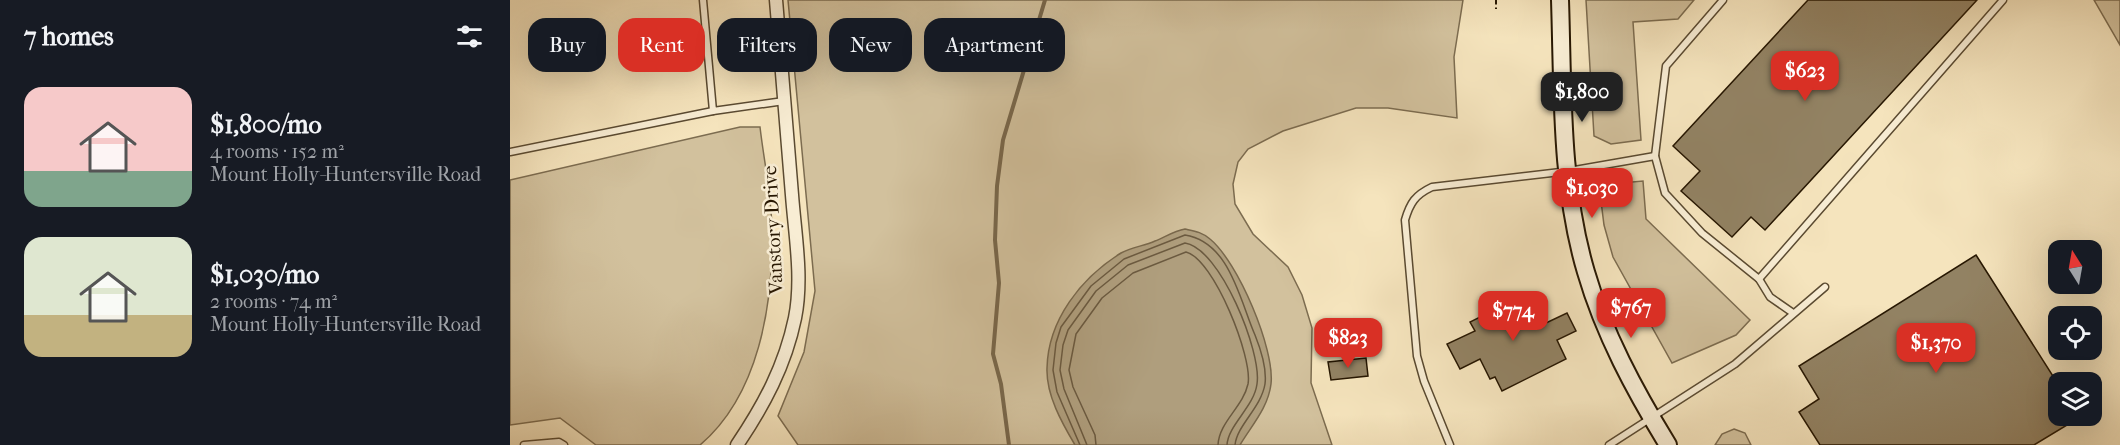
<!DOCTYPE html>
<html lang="en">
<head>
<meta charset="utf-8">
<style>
  body { margin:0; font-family:"IM FELL French Canon",serif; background:#20242c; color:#f1f3f6; height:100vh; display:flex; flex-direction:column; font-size:22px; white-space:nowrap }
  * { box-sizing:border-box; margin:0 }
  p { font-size:20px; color:#9ea1a6 }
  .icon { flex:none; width:33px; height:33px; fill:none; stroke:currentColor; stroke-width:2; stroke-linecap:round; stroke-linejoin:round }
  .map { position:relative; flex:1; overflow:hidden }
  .panel { display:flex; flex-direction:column; background:#171b24; width:510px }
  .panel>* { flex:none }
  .guide { position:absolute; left:18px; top:18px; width:570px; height:54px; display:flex; gap:12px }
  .needle { width:39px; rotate:349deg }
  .buttons { position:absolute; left:1538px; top:240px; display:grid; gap:12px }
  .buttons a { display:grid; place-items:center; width:54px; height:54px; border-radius:12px; background:#171b24; box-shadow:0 6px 24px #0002; font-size:30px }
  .price { position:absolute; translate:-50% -51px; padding:0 14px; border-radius:12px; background:#d93025; color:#fff; font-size:20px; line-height:39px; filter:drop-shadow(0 2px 3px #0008) }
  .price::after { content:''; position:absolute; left:50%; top:36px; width:18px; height:14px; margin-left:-9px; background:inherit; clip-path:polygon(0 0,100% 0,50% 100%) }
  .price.on { background:#222; color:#fff }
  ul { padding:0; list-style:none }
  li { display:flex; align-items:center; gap:18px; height:150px; padding:0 24px }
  li span { display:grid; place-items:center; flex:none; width:168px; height:120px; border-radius:18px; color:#555 }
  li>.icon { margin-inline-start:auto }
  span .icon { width:72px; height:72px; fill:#fffc; stroke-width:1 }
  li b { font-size:26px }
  h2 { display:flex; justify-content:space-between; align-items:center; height:72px; padding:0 24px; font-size:26px }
  .chip { padding:0 21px; border-radius:18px; background:#171b24; box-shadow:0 6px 24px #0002; font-size:21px; line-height:54px }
  .chip.on { background:#d93025; color:#fff }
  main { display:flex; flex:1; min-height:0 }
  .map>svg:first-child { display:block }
</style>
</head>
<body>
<main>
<section class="panel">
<h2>7 homes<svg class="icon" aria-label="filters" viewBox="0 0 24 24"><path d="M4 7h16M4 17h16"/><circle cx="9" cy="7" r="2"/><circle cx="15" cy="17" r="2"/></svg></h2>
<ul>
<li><span style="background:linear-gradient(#f6c9c9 70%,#7fa58c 0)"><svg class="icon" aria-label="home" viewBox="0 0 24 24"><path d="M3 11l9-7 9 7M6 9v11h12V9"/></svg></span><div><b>$1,800/mo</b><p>4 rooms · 152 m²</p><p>Mount Holly-Huntersville Road</p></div></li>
<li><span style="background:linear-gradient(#dfe7d0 65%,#c2b280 0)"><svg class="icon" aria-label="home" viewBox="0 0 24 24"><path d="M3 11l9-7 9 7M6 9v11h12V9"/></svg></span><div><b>$1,030/mo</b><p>2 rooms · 74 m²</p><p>Mount Holly-Huntersville Road</p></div></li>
</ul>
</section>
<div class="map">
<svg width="1610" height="445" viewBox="0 0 1610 445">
  <rect width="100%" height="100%" fill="#f5e4bd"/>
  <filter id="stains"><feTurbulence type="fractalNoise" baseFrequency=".00333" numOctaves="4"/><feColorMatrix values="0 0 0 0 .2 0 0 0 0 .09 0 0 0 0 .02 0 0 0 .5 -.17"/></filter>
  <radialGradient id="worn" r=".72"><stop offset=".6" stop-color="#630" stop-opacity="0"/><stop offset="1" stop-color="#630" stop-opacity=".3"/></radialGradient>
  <g fill="#d2c19d" stroke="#7c6c50" stroke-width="1.5">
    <polygon points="278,0 953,0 944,57 947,118 878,108 846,108 773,131 738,149 728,162 723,184 725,204 743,234 778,267 792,295 802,328 801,383 822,445 288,445 268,416 294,352 305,291"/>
    <polygon points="1076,0 1184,0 1168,19 1123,22 1131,140 1101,144 1084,136"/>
    <polygon points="1584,0 1610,0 1610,45"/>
    <path d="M230 127H250C254 162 262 197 262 232 263 305 249 395 190 445H86L50 418 0 425V180Z"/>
    <polygon points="1133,181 1136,219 1240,320 1226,335 1162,363 1103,257 1094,225 1089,185"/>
    <polygon points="1224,429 1235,433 1241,445 1205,445 1212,434"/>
  </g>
  <path fill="#af9e7d" stroke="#79684c" stroke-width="1.5" d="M675 229C684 231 692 232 700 239 728 262 765 349 761 384 758 408 742 425 730 445H565C552 423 536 395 537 368 538 320 571 278 611 253 622 247 634 246 645 241 655 237 664 231 675 229Z"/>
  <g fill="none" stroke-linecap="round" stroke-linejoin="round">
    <g stroke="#6b5a40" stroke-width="1.5">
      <path d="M570 445 547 392 543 370 546 343 551 327 581 286 614 259 675 235C720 242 730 301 745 335 751 350 757 368 755 384 751 408 727 425 725 445"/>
      <path d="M577 445 554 389 550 370 553 345 558 330 586 291 618 265 675 243C710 248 752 352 747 384 744 407 718 425 717 445"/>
      <path d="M586 445 585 435 563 387 559 370 566 334 592 298 623 273 676 252C704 259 743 358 738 384 733 407 709 422 708 445"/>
    </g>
    <polyline stroke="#79684c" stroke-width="4" points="499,445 491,384 483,354 489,283 485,240 487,186 493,140 535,0"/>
  </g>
  <g fill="#928263" stroke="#271702" stroke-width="1.5">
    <polygon points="1298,0 1467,0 1255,230 1241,217 1222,237 1171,191 1190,171 1163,146"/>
    <polygon points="1466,255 1548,384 1548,416 1572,416 1524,445 1310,445 1289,412 1309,399 1289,366"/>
    <polygon points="1020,292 1036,323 1057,313 1066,331 1047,340 1056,359 992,391 985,377 980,379 970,359 950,369 937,344 965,331 960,322"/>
    <polygon points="856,358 858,376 821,380 818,362"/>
  </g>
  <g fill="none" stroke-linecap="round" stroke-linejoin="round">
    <g stroke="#5a4a31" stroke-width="9">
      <g id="lane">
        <polyline points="193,0 203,111 274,101"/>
        <polyline points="0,152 203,111"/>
        <polyline points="1145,156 1156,66 1213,0"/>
        <polyline points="1249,279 1260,297 1283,313"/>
        <polyline points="14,445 49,442 54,445"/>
        <path d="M940 445 914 381 907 356 895 220C900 203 905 195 922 187L1059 171 1145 156 1155 193 1192 233 1249 279 1493 0"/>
        <polyline points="1099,445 1225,364 1315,287"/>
      </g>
    </g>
    <g stroke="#5a4a31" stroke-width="15">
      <path id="street" d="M227 445C254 405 275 366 285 318 293 278 285 235 282 195 277 130 271 65 266 0"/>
    </g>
    <g stroke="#271702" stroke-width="20">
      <path id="secondary" d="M1050 0C1053 90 1050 185 1076 272 1094 334 1125 391 1158 445"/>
    </g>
    <polyline stroke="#271702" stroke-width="2" stroke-dasharray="4.5 3" stroke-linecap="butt" points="986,0 986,9"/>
    <use href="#lane" stroke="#f8edd4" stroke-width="6"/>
    <use href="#street" stroke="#f8edd4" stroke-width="12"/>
    <use href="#secondary" stroke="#f8edd4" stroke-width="16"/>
  </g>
  <g text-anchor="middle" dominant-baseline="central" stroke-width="5" stroke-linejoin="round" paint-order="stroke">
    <g font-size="20" fill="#271702" stroke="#f8edd4">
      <text transform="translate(263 230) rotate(-93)">Vanstory Drive</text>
    </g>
  </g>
  <rect width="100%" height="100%" filter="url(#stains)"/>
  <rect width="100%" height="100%" fill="url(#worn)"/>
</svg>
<div class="buttons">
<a><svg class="needle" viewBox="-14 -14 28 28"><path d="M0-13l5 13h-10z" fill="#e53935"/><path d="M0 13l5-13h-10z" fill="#9ea1a6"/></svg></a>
<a><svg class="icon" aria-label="locate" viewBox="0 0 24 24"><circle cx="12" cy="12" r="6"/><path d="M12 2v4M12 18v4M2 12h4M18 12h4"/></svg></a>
<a><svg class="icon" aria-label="layers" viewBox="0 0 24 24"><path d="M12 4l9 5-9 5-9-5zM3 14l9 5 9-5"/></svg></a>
</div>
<b class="price" style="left:1295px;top:102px">$623</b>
<b class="price on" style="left:1072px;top:123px">$1,800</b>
<b class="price" style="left:1082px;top:219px">$1,030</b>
<b class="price" style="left:1121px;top:339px">$767</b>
<b class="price" style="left:1003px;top:342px">$774</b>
<b class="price" style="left:838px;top:369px">$823</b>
<b class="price" style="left:1426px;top:374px">$1,370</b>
<div class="guide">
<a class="chip">Buy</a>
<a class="chip on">Rent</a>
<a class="chip">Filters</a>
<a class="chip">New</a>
<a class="chip">Apartment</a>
</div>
</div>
</main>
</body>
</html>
